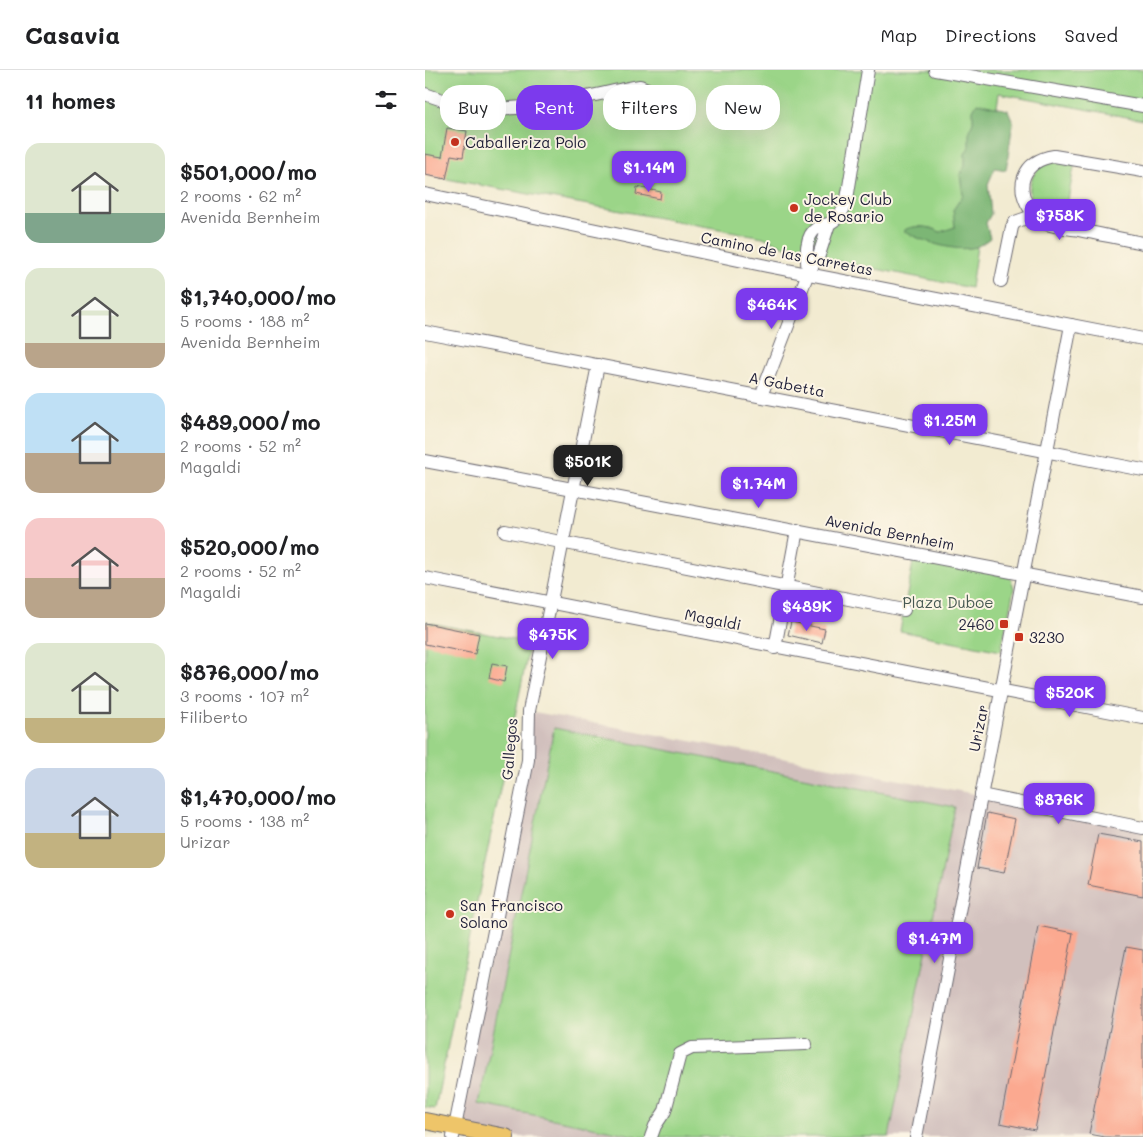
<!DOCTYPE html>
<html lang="en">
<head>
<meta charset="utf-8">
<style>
  body { margin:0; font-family:Mali,sans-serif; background:#f6f6f6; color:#202124; height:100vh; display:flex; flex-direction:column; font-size:19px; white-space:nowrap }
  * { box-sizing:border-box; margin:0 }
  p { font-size:16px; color:#757577 }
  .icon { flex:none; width:28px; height:28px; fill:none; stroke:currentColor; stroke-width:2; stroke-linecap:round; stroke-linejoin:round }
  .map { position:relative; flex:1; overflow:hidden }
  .drawer { display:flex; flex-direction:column; background:#fff; width:425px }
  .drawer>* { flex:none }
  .banner { position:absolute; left:15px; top:15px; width:475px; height:45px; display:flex; gap:10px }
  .price { position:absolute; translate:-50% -42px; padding:0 11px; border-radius:10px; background:#7c3aed; color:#fff; font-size:16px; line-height:32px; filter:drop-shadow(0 1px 2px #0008) }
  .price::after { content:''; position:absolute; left:50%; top:30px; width:15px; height:11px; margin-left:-8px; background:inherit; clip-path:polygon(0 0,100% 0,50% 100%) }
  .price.active { background:#222; color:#fff }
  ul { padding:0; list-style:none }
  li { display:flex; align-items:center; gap:15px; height:125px; padding:0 25px }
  li span { display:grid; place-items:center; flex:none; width:140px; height:100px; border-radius:15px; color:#555 }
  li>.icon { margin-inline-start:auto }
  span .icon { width:60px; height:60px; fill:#fffc; stroke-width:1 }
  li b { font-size:21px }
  h2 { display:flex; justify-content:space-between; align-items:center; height:60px; padding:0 25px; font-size:21px }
  .tag { padding:0 18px; border-radius:20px; background:#fff; box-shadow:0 5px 20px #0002; font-size:18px; line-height:45px }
  .tag.active { background:#7c3aed; color:#fff }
  header { display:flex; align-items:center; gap:30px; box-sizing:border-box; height:70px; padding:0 25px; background:#fff; border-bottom:1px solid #e0e0e0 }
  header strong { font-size:24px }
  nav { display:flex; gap:28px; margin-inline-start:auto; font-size:18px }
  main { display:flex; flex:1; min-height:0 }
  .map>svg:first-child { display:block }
</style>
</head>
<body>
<header>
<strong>Casavia</strong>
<nav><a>Map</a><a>Directions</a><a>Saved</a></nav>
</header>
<main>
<section class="drawer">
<h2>11 homes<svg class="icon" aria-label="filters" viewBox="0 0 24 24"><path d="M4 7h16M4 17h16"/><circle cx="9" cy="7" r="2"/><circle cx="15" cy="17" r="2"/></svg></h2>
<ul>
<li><span style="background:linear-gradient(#dfe7d0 70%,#7fa58c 0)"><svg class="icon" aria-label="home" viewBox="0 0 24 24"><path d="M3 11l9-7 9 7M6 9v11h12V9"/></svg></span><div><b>$501,000/mo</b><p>2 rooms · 62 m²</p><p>Avenida Bernheim</p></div></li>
<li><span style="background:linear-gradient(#dfe7d0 75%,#b9a48a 0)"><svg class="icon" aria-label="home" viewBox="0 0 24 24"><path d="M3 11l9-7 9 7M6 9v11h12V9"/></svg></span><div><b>$1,740,000/mo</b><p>5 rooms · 188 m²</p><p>Avenida Bernheim</p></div></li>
<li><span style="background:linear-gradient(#bfe0f5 60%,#b9a48a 0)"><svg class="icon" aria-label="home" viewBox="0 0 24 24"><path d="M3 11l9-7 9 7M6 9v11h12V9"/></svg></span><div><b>$489,000/mo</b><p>2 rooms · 52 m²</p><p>Magaldi</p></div></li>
<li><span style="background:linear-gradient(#f6c9c9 60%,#b9a48a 0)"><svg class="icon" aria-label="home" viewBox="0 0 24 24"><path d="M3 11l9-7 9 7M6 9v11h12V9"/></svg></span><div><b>$520,000/mo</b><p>2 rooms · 52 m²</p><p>Magaldi</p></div></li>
<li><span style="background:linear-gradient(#dfe7d0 75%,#c2b280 0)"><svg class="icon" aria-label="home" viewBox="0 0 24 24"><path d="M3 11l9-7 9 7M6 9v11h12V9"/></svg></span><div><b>$876,000/mo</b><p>3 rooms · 107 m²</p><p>Filiberto</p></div></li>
<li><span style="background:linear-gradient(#c9d6e8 65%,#c2b280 0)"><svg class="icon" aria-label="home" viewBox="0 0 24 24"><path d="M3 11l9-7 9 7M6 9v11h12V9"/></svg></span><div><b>$1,470,000/mo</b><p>5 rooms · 138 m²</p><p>Urizar</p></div></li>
</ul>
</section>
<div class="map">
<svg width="718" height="1067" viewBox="0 0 718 1067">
  <rect width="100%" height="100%" fill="#fcf5e5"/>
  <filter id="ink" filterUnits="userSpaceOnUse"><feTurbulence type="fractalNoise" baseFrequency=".02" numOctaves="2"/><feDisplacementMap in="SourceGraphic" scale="10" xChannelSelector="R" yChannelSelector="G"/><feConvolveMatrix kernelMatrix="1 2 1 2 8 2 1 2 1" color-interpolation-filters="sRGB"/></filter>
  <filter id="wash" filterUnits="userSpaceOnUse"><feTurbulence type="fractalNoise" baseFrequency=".0096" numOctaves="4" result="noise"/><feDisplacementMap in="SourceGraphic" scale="20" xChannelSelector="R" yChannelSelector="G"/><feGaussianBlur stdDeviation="1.12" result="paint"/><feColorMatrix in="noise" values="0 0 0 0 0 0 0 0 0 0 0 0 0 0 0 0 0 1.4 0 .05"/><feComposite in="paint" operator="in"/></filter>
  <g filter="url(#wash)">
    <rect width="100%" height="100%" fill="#f2ebd1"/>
    <polygon fill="#d1c0bd" points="104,641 556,725 718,758 718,1067 28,1067 103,690"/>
    <g fill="#9bd588" stroke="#5e7c62">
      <polygon points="0,0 718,0 718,50 574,23 546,218 406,190 402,186 367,180 338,167 0,105"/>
      <path d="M627 90 650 92 639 152C631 151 622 150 616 145 601 133 601 108 616 96 619 93 624 92 627 90Z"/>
      <polygon points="489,487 585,507 589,518 576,581 475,561"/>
      <polygon points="0,552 105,572 10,1039 0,1037"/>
      <polygon points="129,658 530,737 464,1067 217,1067 54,1034"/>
    </g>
    <path fill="#7cb674" stroke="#4f6c58" d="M552 33 583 40 588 52 581 100 570 98 563 114 566 144 561 153 565 168C561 171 556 175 551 177 530 183 497 171 478 161 487 154 506 156 515 162L530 157 528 140 538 125 535 105 540 95V84L544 77V63L548 52V40Z"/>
    <g id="blocks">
      <g fill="#fba990">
        <polygon points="22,58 42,61 38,87 26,85 21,109 0,105 0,84 17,87"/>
        <polygon points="212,117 236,122 235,129 211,124"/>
        <polygon points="366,552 400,559 397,573 363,565"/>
        <polygon points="0,553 54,564 50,584 0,574"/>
        <polygon points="67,593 82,596 79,612 64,608"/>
        <polygon points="562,743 590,749 579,803 552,798"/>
        <polygon points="673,764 718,772 718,826 663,815"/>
        <polygon points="613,856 648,863 610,1060 575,1053"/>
        <polygon points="701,877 718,880 718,1067 680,1067 664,1064"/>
      </g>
    </g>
  </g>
  <g filter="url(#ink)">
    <use href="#blocks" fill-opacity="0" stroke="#6b6870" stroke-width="1"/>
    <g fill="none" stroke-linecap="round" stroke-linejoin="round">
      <g stroke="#6b6870" stroke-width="14">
        <g id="minor">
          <polyline points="510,0 718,36"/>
          <path d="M0 24C17 30 34 36 52 38 107 42 161 26 215 16L222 19"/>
          <path d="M718 101 629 86C616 88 604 94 599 107 593 124 605 145 620 153 630 158 643 158 654 160 675 164 697 169 718 173"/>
          <polyline points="0,124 342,196 718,269"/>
          <path d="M383 203C382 190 378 167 392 158 395 155 399 155 403 154 414 150 419 140 422 129L443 0"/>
          <polyline points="576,211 587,157 590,152 610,145"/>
          <polyline points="0,262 718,400"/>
          <polyline points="336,326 383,203 394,185 404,154"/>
          <polyline points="0,391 718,527"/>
          <polyline points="80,461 479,540"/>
          <polyline points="0,508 718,648"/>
          <polyline points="350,578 372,460"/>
          <polyline points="556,725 718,758"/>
          <polyline points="28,1067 103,690 104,641 173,295"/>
          <polyline points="226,1067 230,1056 240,1041 255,984 267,978 381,974"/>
          <polyline points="491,1067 646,255"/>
        </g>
      </g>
      <g stroke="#6b6870" stroke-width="18">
        <polyline id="major" points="0,1051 81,1067"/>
      </g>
      <use href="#minor" stroke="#fff" stroke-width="12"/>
      <use href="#major" stroke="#eec569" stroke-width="16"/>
    </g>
  </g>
  <g fill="#c8321e" stroke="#fcf5e5" stroke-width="2">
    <circle cx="30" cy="72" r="5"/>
    <circle cx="369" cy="138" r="5"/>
    <rect x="574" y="549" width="10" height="10" rx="2.5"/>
    <rect x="589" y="562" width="10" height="10" rx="2.5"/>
    <circle cx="25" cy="844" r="5"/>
  </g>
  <g text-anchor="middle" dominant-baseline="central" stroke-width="4" stroke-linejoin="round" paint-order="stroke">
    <g font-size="15" fill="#22223b" stroke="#fcf5e5" text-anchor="start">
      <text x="40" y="72">Caballeriza Polo</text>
      <text x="379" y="129">Jockey Club<tspan x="379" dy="17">de Rosario</tspan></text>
      <text x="569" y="554" text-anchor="end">2460</text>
      <text x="604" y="567">3230</text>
      <text x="35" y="835">San Francisco<tspan x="35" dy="17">Solano</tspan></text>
    </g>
    <g font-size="15" fill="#22223b" stroke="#fcf5e5">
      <text transform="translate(362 183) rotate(11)">Camino de las Carretas</text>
      <text transform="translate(362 314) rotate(11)">A Gabetta</text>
      <text transform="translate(465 462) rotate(11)">Avenida Bernheim</text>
      <text transform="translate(288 549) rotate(11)">Magaldi</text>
      <text transform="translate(553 658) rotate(-79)">Urizar</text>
      <text transform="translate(84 679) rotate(-85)">Gallegos</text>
    </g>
    <g font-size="15" fill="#465852" stroke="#fcf5e5">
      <text x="523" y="532">Plaza Duboe</text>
    </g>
  </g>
</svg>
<b class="price" style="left:224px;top:123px">$1.14M</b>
<b class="price" style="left:635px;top:171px">$758K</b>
<b class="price" style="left:347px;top:260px">$464K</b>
<b class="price" style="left:525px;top:376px">$1.25M</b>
<b class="price active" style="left:163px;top:417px">$501K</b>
<b class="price" style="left:334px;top:439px">$1.74M</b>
<b class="price" style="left:382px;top:562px">$489K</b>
<b class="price" style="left:128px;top:590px">$475K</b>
<b class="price" style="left:645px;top:648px">$520K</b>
<b class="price" style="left:634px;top:755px">$876K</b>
<b class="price" style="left:510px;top:894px">$1.47M</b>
<div class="banner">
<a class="tag">Buy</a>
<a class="tag active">Rent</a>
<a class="tag">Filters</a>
<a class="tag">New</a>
</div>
</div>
</main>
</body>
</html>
